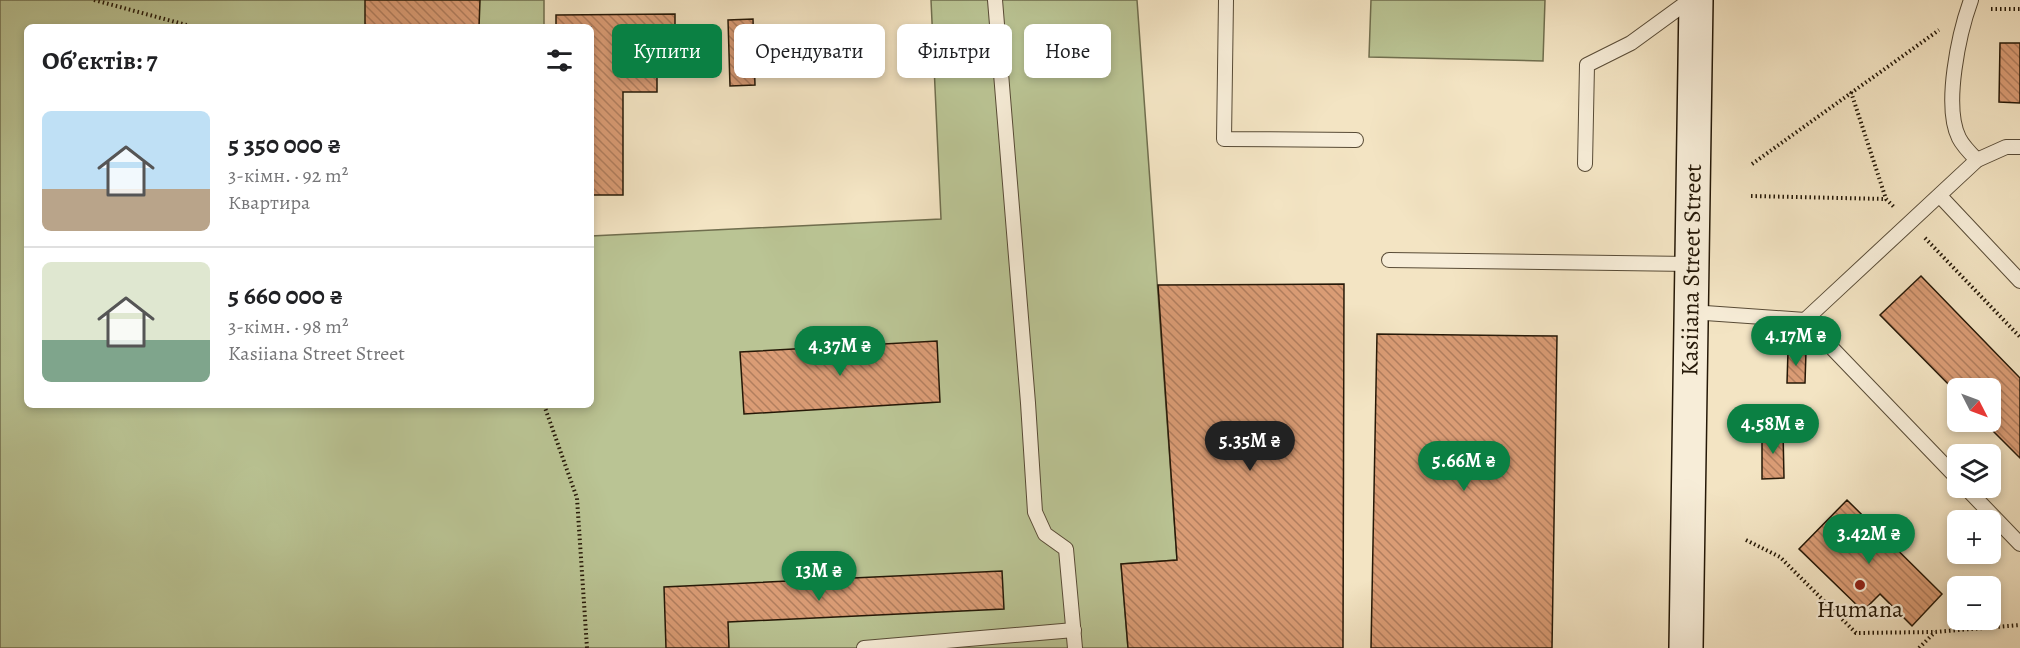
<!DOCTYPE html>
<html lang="uk">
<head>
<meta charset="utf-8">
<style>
  body { margin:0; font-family:Alegreya,serif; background:#f6f6f6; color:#202124; height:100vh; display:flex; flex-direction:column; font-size:22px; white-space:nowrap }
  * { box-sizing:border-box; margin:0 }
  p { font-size:20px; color:#757577 }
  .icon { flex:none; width:33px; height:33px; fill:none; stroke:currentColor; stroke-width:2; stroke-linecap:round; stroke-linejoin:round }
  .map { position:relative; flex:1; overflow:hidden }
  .side { position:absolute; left:24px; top:24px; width:570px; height:384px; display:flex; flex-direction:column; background:#fff; border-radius:9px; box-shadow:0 3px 9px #0003 }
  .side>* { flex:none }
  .guide { position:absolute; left:612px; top:24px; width:570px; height:54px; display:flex; gap:12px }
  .needle { width:39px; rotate:132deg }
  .fabs { position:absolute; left:1947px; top:378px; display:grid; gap:12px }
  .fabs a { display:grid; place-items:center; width:54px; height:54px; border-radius:9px; background:#fff; box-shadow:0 3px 9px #0003; font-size:30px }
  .price { position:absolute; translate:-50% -51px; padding:0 14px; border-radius:21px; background:#0b8043; color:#fff; font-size:20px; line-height:39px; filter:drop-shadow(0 2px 3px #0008) }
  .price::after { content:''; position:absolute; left:50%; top:36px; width:18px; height:14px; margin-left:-9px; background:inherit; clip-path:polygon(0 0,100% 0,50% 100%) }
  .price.selected { background:#222; color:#fff }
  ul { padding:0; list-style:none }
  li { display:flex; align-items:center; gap:18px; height:150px; padding:0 18px }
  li+li { border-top:2px solid #e0e0e0 }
  li span { display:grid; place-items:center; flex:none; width:168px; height:120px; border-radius:9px; color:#555 }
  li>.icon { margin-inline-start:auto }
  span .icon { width:72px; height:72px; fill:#fffc; stroke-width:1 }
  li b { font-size:26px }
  h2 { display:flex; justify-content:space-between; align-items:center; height:72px; padding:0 18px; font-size:26px }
  .pill { padding:0 21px; border-radius:9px; background:#fff; box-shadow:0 3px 9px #0003; font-size:21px; line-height:54px }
  .pill.selected { background:#0b8043; color:#fff }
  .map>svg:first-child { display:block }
</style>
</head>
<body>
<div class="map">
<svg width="2020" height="648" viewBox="0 0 2020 648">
  <defs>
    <pattern id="building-back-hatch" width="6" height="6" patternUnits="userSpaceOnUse" patternTransform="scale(1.5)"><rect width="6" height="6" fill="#da9c75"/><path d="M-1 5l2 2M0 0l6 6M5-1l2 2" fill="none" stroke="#b17e5e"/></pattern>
  </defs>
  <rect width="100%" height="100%" fill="#f3e4c3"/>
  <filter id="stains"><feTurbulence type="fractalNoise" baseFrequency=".00333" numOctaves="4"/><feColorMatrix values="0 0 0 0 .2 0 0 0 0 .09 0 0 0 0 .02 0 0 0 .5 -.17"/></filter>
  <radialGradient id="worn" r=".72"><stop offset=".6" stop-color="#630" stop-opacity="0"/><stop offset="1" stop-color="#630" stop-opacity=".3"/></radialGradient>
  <g fill="#bac494" stroke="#706e4e" stroke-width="1.5">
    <polygon points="0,0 544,0 544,27 27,27 27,405 591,405 591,236 941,219 931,0 1137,0 1177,560 1121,564 1128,648 0,648"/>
    <polygon points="1371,0 1545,0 1543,61 1369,57"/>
  </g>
  <g fill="url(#building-back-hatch)" stroke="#251807" stroke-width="1.5">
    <polygon points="365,0 480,0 479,27 365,27"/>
    <polygon points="675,14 675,47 657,47 657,92 623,92 623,195 591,195 591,27 556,27 556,15"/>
    <polygon points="753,19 755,85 730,86 728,20"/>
    <polygon points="2000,43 2020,43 2020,103 1999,102"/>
    <polygon points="1921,276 2020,378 2020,458 1984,422 1990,422 1990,388 1958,388 1958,394 1880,315"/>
    <polygon points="1344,284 1343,648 1128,648 1121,564 1177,560 1158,285"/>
    <polygon points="1377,334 1557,336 1552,648 1371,648"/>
    <polygon points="937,341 940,402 744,414 740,352"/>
    <polygon points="1788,351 1806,351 1805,383 1787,383"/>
    <polygon points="1762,431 1783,431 1784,478 1762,479"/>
    <polygon points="1847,500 1942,594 1912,626 1880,594 1863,611 1799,549"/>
    <polygon points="1002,571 1004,609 728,622 729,648 666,648 664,587"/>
  </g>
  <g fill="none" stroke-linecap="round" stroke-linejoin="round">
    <g stroke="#584b36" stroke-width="16">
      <g id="lane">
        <polyline points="995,0 1028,403 1035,512 1045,534 1066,549 1075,648"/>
        <polyline points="1226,0 1224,139 1356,140"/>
        <path d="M1971 0C1959 33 1943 106 1959 138 1963 146 1971 154 1977 160"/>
        <polyline points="1585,164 1587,65 1631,43 1690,0"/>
        <polyline points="1940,196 2020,281"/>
        <polyline points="1389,260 1690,264"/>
        <polyline points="1691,312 1805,320 1958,479"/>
        <polyline points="1805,320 1977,160 2006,147 2020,147"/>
        <polyline points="1966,488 2020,544"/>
        <polyline points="864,648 1074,630"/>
      </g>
    </g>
    <g stroke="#251807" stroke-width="36">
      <polyline id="secondary" points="1686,648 1696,0"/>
    </g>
    <g stroke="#251807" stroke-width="4" stroke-dasharray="1.5 3" stroke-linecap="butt">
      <polyline points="94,0 194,27"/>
      <polyline points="1991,9 2020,9"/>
      <polyline points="1851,92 1886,199 1894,207"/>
      <polyline points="1752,164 1939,30"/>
      <polyline points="1751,196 1886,199"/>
      <polyline points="1925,238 2020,337"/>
      <polyline points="544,405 577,498 587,648"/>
      <polyline points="1746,540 1780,557 1856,633 1935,632 2020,625"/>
      <polyline points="1919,648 1935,632"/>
    </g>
    <use href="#lane" stroke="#f7edd8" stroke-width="14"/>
    <use href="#secondary" stroke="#f7edd8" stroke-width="33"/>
  </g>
  <circle fill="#8f2418" stroke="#f7edd8" stroke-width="2" cx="1860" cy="585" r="6"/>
  <g text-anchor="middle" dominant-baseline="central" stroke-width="4.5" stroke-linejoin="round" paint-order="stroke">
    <g font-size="24" fill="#251807" stroke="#f7edd8">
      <text transform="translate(1691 270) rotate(-89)">Kasiiana Street Street</text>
    </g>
    <g font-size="24" fill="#251807" stroke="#f7edd8">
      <text x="1860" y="609">Humana</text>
    </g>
  </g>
  <rect width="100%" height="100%" filter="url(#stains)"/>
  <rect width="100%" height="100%" fill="url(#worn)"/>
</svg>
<div class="fabs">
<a><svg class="needle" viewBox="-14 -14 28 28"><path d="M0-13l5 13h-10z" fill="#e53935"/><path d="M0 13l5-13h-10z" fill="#757577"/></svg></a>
<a><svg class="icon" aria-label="layers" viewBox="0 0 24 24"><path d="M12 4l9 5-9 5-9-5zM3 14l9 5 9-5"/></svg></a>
<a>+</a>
<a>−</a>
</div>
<b class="price" style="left:1796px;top:367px">4.17M ₴</b>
<b class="price" style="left:840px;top:377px">4.37M ₴</b>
<b class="price" style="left:1773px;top:455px">4.58M ₴</b>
<b class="price selected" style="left:1250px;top:472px">5.35M ₴</b>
<b class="price" style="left:1464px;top:492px">5.66M ₴</b>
<b class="price" style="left:1869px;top:565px">3.42M ₴</b>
<b class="price" style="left:819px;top:602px">13M ₴</b>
<div class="guide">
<a class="pill selected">Купити</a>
<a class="pill">Орендувати</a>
<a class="pill">Фільтри</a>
<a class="pill">Нове</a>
</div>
<section class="side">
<h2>Об’єктів: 7<svg class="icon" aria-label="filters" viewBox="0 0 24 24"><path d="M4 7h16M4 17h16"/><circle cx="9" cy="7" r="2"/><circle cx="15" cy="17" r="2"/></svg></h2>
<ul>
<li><span style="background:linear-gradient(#bfe0f5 65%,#b9a48a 0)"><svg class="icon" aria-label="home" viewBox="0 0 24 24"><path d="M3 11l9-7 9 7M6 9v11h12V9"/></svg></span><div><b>5 350 000 ₴</b><p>3-кімн. · 92 m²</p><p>Квартира</p></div></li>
<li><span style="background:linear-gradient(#dfe7d0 65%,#7fa58c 0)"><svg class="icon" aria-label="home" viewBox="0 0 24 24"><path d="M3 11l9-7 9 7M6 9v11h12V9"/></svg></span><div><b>5 660 000 ₴</b><p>3-кімн. · 98 m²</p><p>Kasiiana Street Street</p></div></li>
</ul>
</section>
</div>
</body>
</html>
